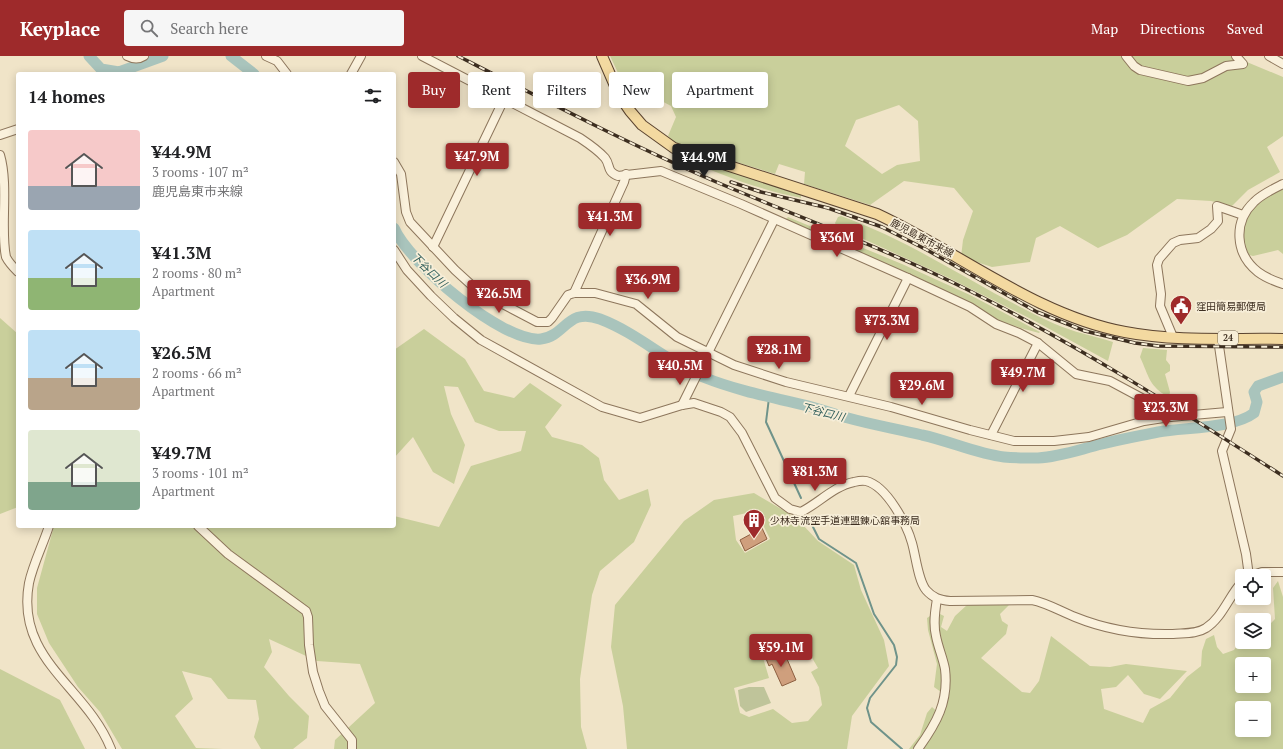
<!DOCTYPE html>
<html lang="en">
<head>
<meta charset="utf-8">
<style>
  body { margin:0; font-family:"PT Serif","Noto Sans JP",serif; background:#f6f6f6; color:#202124; height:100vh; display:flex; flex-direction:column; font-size:15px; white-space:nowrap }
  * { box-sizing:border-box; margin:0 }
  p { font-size:13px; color:#757577 }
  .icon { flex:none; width:22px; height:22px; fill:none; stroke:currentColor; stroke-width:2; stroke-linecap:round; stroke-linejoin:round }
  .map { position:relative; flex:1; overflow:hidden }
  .drawer { position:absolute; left:16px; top:16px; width:380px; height:456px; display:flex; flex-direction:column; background:#fff; border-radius:4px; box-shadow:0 2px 10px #0003 }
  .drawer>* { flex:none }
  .top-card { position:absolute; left:408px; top:16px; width:380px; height:36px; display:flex; gap:8px }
  .buttons { position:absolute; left:1235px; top:513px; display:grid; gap:8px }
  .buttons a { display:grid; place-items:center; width:36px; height:36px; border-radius:4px; background:#fff; box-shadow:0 2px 10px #0003; font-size:20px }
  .price { position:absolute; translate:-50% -34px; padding:0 9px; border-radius:4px; background:#9e2a2b; color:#fff; font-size:13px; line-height:26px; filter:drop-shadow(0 1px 2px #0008) }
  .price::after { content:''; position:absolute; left:50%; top:24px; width:12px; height:9px; margin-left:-6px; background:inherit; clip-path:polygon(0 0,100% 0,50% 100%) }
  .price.active { background:#222; color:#fff }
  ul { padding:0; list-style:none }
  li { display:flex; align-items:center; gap:12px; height:100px; padding:0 12px }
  li span { display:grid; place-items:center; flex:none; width:112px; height:80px; border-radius:4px; color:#555 }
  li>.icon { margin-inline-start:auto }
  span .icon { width:48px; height:48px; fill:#fffc; stroke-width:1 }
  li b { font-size:17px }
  h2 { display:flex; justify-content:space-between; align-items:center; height:48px; padding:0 12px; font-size:17px }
  .chip { padding:0 14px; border-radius:4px; background:#fff; box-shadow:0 2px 10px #0003; font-size:14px; line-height:36px }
  .chip.active { background:#9e2a2b; color:#fff }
  header { display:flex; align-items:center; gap:24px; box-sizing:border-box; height:56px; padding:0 20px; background:#9e2a2b; color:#fff }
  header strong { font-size:19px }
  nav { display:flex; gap:22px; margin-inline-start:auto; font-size:14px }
  .search { width:280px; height:36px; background:#f6f6f6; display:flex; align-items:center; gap:10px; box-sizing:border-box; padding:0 14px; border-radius:4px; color:#757577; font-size:15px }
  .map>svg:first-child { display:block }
</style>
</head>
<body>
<header>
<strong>Keyplace</strong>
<div class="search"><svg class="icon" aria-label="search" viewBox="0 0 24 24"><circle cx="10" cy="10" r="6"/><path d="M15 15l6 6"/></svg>Search here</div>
<nav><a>Map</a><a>Directions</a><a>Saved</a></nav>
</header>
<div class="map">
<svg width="1283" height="693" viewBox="0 0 1283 693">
  <rect width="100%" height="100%" fill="#f0e4c8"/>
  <g fill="#c9cf9b" fill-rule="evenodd">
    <path d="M610 0H1238L1242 4 1283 21V80L1267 91 1280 116 1248 134 1232 150 1211 145 1177 143 1127 179 1098 192 1060 170 1036 182 1030 206 992 211 961 201 963 184 973 155 954 132 904 125 870 149 804 128 805 116 779 108 775 118 697 94 674 86 668 80 676 61 671 50 656 42 645 40 633 45 626 34ZM899 49 918 65 920 105 897 109 882 118 845 90 856 64Z"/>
    <path d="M679 98 801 139V142C754 132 720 119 677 99Z"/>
    <path d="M1283 132V198L1278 194 1253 200 1249 199C1232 165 1255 147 1283 132Z"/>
    <path d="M841 160C917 187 982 235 1055 268 1073 276 1094 280 1113 286L1108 305 1033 264 947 221 837 171 835 167 838 161Z"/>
    <polygon points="788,161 902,208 970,239 1040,276 1039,277 999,266 986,256 960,242 788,166 786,163"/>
    <polygon points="0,262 18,278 18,451 0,458"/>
    <polygon points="424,273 465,303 484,335 514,342 530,327 562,349 545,371 552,381 582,389 599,402 604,424 619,444 648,433 651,449 634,486 600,515 592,539 580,623 581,671 587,693 334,693 335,684 375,647 360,608 317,605 269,583 272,596 264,611 289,640 309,660 307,682 293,693 261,693 254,681 259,663 256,644 228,643 211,622 182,615 193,643 175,660 196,692 223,693 122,693 100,656 78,631 49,587 37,558 37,532 54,470 394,470 394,460 439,471 471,410 521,395 526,375 499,375 475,366 458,331 444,330 451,358 465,389 454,428 433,416 413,381 394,402 394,294"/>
    <path d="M1143 292 1167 294 1166 304 1170 309V315L1165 318 1170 336 1169 341C1149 331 1149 320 1140 301Z"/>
    <path d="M754 437 788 457 803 469 818 485 854 509 861 534 884 584 889 610 852 660 847 693H627L623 650 611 591 615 549 684 465 714 444ZM756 455 770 483 745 497 736 484 733 460ZM766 578 774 581 769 597 789 596 804 588 818 612 811 616 819 631 822 649 808 665 792 667 773 653 749 661 740 657 734 632 769 622 759 588Z"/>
    <path d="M1278 525 1283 541V693H909L920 679 927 657 932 651 942 660 948 641 934 631 937 608 928 574 927 562 936 556 944 560 941 571 947 575 955 560 967 549H1009L1000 558 1002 565 1008 569 1006 578 981 602 1022 636 1030 637 1039 625 1051 580 1090 610 1110 611 1126 608 1187 615 1160 643 1144 638 1128 619 1116 631 1101 633 1104 653 1143 667 1150 653 1170 642 1187 621 1201 610 1202 595 1206 583 1214 579 1217 591 1223 598 1234 594 1242 583V586H1264V570H1268L1275 563 1273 532ZM1242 608H1264V630H1242ZM1242 652H1264V674H1242Z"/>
    <polygon points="0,613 60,644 85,693 0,693"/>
  </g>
  <polygon fill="#bfc49a" points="749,631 764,631 771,647 746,656 740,650 738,634"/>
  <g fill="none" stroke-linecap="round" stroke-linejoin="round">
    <g stroke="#6f938a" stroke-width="2">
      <polyline points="769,342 766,366 801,442"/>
      <polyline points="810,465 819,483 856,507 874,558 894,589 897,601 896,609 870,642 867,652 871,666 902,693"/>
    </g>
    <g stroke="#a9c4bc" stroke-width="11">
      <polyline points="89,0 101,13 119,16 163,0"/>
      <polyline points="231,0 254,18"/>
      <path d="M394 172C409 207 503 287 541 283 566 280 567 251 600 263 637 277 666 305 703 321 738 335 775 342 812 351 824 354 836 359 848 362 873 369 898 373 922 379 950 385 977 398 1004 401 1015 402 1027 402 1038 402 1060 401 1081 393 1102 388 1121 383 1139 380 1158 376 1185 371 1233 373 1254 357L1257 346 1254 336 1258 330 1283 321"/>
    </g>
  </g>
  <g fill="#cf9f7d" stroke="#8d5f41">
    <polygon points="762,472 767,483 745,495 740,484"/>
    <polygon points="784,596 796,624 782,630 772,608 769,610 765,600 771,597 773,600"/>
  </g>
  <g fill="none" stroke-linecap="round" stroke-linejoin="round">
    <g stroke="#8d765c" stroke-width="10">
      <g id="minor">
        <path d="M127 0C133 3 138 4 144 0"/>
        <polyline points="266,0 277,5 287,18"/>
        <polyline points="1126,0 1134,10 1140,14 1188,25 1203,22 1226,10 1243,8 1236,0"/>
        <polyline points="1269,0 1283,8"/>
        <polyline points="351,18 361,0"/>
        <polyline points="0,79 18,73"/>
        <path d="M0 99C9 130 0 173 6 201 9 207 13 211 18 216"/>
        <path d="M394 106 401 118 406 156 410 166 455 214 478 235 537 266H548L552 262 568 239 574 237H595L636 248 677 281 734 309 786 326 891 351 970 374 1014 385H1054L1089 381 1144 365 1170 361 1151 347 1110 325 1076 318 1038 287 1019 277 996 268 970 251 908 222 741 148 661 115 618 120C606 115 611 110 605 102 598 94 589 88 580 82L422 0"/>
        <path d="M1283 128C1273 133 1262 138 1254 146 1233 166 1235 198 1258 216 1266 222 1274 225 1283 228"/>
        <polyline points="433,191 504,43"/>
        <path d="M394 194 407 214 431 240 454 262 481 284 602 351 640 362 682 349 694 347 721 356 730 361 742 377 775 442 790 453 801 456C819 447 834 430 854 426 858 425 862 424 866 425 887 430 907 469 912 487 916 501 918 524 926 534 933 542 940 544 950 545L1032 544C1047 547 1060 555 1075 561 1107 574 1139 579 1173 578 1185 577 1197 578 1206 572 1222 562 1229 540 1242 526"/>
        <polyline points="574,237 624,126 626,118"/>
        <polyline points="1173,281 1160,250 1161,238 1157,209 1159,203 1173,187 1180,184 1198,182 1211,173 1218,165 1217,150 1243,159"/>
        <polyline points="1218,283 1231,373 1222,395 1246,498 1249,520"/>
        <polyline points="849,340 908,222"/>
        <polyline points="682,349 774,164"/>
        <polyline points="1170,361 1227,356"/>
        <polyline points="991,379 1038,287"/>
        <path d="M49 470C43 489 33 508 29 527 15 604 87 631 111 693"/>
        <polyline points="198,470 228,498 306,555 308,561 309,589 313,616 319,635 325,650 352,684 352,693"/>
        <polyline points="1250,520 1262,516 1283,516"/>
        <path d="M918 693C936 668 949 646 945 613 943 602 938 591 936 580 933 568 935 555 937 543"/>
      </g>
    </g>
    <g stroke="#5b4430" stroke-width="12">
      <path id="major" d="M602 0 619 39 630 55 642 69 674 92 877 158C959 196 1035 259 1125 276 1177 286 1231 282 1283 283"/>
    </g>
    <use href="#minor" stroke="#faf1dc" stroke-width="8"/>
    <use href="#major" stroke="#f3d9a0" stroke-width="10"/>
    <g stroke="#3d2e20" stroke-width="3.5">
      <g id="rail">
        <path d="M458 0C542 43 627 87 714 125 798 161 884 192 966 233 1076 288 1180 354 1283 420"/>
        <polyline points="731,126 761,136 828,152 882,171 927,194 1037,256 1085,275 1135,287 1158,290 1283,291"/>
      </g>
    </g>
    <use href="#rail" stroke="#f7eed8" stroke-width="2" stroke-dasharray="6" stroke-linecap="butt"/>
  </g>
  <defs>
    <g id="civic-pin" transform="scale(1.15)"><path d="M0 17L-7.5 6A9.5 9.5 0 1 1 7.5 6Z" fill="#9e2a2b" stroke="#f7eed8"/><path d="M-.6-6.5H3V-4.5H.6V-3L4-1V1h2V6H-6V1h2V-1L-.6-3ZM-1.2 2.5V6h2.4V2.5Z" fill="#fff"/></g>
    <g id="building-pin" transform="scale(1.15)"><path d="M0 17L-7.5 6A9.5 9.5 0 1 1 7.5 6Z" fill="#9e2a2b" stroke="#f7eed8"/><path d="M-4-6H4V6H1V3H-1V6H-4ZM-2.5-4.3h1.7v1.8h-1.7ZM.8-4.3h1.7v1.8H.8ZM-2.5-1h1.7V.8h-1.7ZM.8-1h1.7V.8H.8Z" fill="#fff"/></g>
  </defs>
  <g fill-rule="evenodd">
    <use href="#civic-pin" x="1181" y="250"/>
    <use href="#building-pin" x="754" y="464"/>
  </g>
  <g text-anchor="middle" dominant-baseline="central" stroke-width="3.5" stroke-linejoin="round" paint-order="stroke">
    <rect fill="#f7eed8" stroke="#756857" stroke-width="1" x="1218" y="275" width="20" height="14" rx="3"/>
    <g font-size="9" font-weight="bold" fill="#3d2e20">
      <text x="1228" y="282">24</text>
    </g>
    <g font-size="10" fill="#3d2e20" stroke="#f7eed8">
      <text transform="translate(922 182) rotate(28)">鹿児島東市来線</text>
    </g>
    <g font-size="10" fill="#3d2e20" stroke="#f7eed8" text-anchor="start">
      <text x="1196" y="250">窪田簡易郵便局</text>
      <text x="770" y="464">少林寺流空手道連盟錬心舘事務局</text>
    </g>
    <g font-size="11" font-style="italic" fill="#2f5d5a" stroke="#f7eed8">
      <text transform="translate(429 214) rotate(44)">下谷口川</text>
      <text transform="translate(823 356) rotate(14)">下谷口川</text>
    </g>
  </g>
</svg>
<div class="buttons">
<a><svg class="icon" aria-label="locate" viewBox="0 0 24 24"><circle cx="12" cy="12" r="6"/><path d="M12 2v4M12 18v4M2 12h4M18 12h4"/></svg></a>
<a><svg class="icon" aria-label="layers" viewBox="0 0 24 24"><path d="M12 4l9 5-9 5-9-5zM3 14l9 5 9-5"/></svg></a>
<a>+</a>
<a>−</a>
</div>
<b class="price" style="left:477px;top:121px">¥47.9M</b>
<b class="price active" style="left:704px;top:122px">¥44.9M</b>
<b class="price" style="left:610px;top:181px">¥41.3M</b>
<b class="price" style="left:837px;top:202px">¥36M</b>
<b class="price" style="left:648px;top:244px">¥36.9M</b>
<b class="price" style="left:499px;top:258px">¥26.5M</b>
<b class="price" style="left:887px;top:285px">¥73.3M</b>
<b class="price" style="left:779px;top:314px">¥28.1M</b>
<b class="price" style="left:680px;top:330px">¥40.5M</b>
<b class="price" style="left:1023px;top:337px">¥49.7M</b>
<b class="price" style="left:922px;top:350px">¥29.6M</b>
<b class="price" style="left:1166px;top:372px">¥23.3M</b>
<b class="price" style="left:815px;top:436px">¥81.3M</b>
<b class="price" style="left:781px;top:612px">¥59.1M</b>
<div class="top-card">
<a class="chip active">Buy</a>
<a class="chip">Rent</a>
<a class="chip">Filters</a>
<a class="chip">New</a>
<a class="chip">Apartment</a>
</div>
<section class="drawer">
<h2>14 homes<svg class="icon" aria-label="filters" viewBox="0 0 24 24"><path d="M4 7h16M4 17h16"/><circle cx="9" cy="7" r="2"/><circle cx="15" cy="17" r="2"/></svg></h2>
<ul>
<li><span style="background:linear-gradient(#f6c9c9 70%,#9aa5b1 0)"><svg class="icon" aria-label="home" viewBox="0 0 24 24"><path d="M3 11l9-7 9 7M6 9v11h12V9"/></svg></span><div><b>¥44.9M</b><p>3 rooms · 107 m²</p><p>鹿児島東市来線</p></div></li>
<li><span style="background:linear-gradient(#bfe0f5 60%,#8fb573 0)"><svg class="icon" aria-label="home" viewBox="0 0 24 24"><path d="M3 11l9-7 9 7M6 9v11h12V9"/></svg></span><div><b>¥41.3M</b><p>2 rooms · 80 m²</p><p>Apartment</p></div></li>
<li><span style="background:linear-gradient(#bfe0f5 60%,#b9a48a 0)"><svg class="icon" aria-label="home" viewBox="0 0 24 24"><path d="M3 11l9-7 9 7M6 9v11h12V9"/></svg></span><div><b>¥26.5M</b><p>2 rooms · 66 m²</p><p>Apartment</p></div></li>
<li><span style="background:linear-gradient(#dfe7d0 65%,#7fa58c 0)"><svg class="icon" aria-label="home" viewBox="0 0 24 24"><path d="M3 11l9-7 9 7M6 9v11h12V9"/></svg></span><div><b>¥49.7M</b><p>3 rooms · 101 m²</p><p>Apartment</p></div></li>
</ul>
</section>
</div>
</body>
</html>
